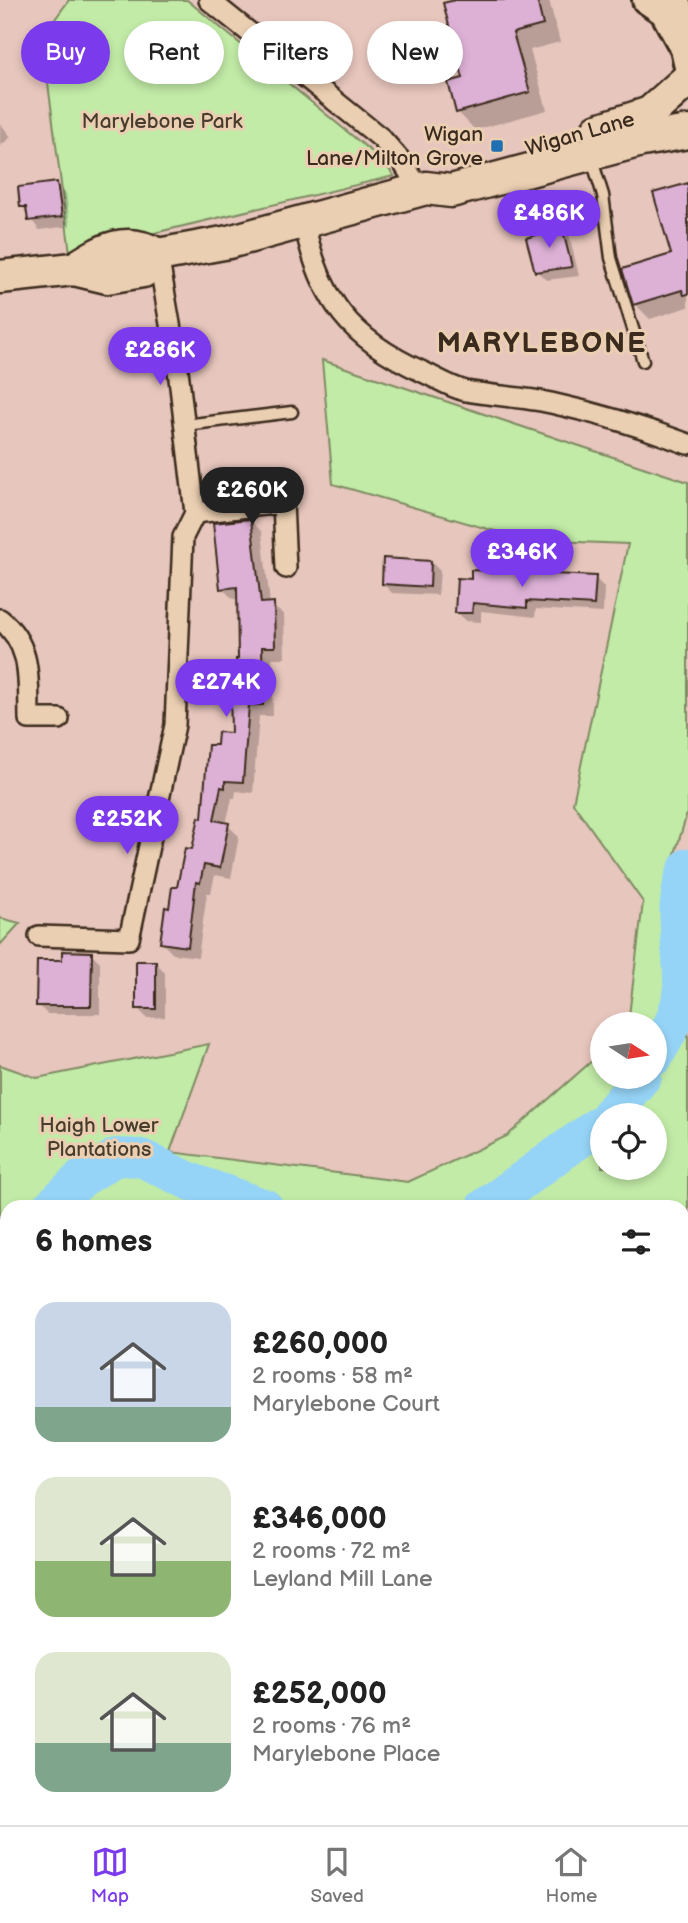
<!DOCTYPE html>
<html lang="en">
<head>
<meta charset="utf-8">
<style>
  body { margin:0; font-family:"Balsamiq Sans",sans-serif; background:#f6f6f6; color:#222; height:100vh; display:flex; flex-direction:column; font-size:26px; white-space:nowrap }
  * { box-sizing:border-box; margin:0 }
  p { font-size:23px; color:#767676 }
  .icon { flex:none; width:38px; height:38px; fill:none; stroke:currentColor; stroke-width:2; stroke-linecap:round; stroke-linejoin:round }
  .map { position:relative; flex:1; overflow:hidden }
  .drawer { position:absolute; left:0px; top:1200px; width:690px; height:625px; display:flex; flex-direction:column; background:#fff; border-radius:21px 21px 0 0; box-shadow:0 4px 10px #0003 }
  .drawer>* { flex:none }
  .top-card { position:absolute; left:21px; top:21px; width:648px; height:63px; display:flex; gap:14px }
  .needle { width:46px; rotate:102deg }
  .tools { position:absolute; left:590px; top:1012px; display:grid; gap:14px }
  .tools a { display:grid; place-items:center; width:77px; height:77px; border-radius:50%; background:#fff; box-shadow:0 4px 10px #0003; font-size:35px }
  .price { position:absolute; translate:-50% -60px; padding:0 16px; border-radius:24px; background:#7c3aed; color:#fff; font-size:23px; line-height:46px; filter:drop-shadow(0 2px 4px #0008) }
  .price::after { content:''; position:absolute; left:50%; top:42px; width:21px; height:16px; margin-left:-10px; background:inherit; clip-path:polygon(0 0,100% 0,50% 100%) }
  .price.on { background:#222; color:#fff }
  ul { padding:0; list-style:none }
  li { display:flex; align-items:center; gap:21px; height:175px; padding:0 35px }
  li span { display:grid; place-items:center; flex:none; width:196px; height:140px; border-radius:21px; color:#555 }
  li>.icon { margin-inline-start:auto }
  span .icon { width:84px; height:84px; fill:#fffc; stroke-width:1 }
  li b { font-size:30px }
  h2 { display:flex; justify-content:space-between; align-items:center; height:84px; padding:0 35px; font-size:30px }
  .tag { padding:0 24px; border-radius:32px; background:#fff; box-shadow:0 4px 10px #0003; font-size:24px; line-height:63px }
  .tag.on { background:#7c3aed; color:#fff }
  .dock { display:flex; justify-content:space-around; align-items:center; height:98px; border-top:2px solid #e0e0e0; background:#fff; font-size:19px; color:#767676 }
  .dock a { display:grid; justify-items:center; gap:4px }
  .dock .on { color:#7c3aed }
  .map>svg:first-child { display:block }
</style>
</head>
<body>
<div class="map">
<svg width="688" height="1825" viewBox="0 0 688 1825">
  <rect width="100%" height="100%" fill="#e7c6bd"/>
  <filter id="ink" filterUnits="userSpaceOnUse"><feTurbulence type="fractalNoise" baseFrequency=".0143" numOctaves="2"/><feDisplacementMap in="SourceGraphic" scale="14" xChannelSelector="R" yChannelSelector="G"/><feConvolveMatrix kernelMatrix="1 2 1 2 8 2 1 2 1" color-interpolation-filters="sRGB"/></filter>
  <g filter="url(#ink)">
    <g fill="#c2eba7" stroke="#7e8a62" stroke-width="2" fill-rule="evenodd">
      <polygon points="69,0 187,0 383,161 394,176 70,253 42,37"/>
      <path d="M322 360 688 482V810L671 867 688 899V1621L683 1631 682 1208H7V1818H682L683 1763 688 1765V1825H0V1065L37 1078 209 1044 170 1152 408 1182 507 1136 602 1052V1076H654V1024H628L643 902 573 803 628 544 526 540 333 484ZM602 1115H654V1167H602Z"/>
      <polygon points="0,918 20,923 0,945"/>
    </g>
    <g fill="#0003">
      <polygon points="461,0 549,0 560,42 530,50 547,110 475,130 458,112 465,80"/>
      <polygon points="0,123 11,137 0,146"/>
      <polygon points="57,184 66,193 70,226 39,230 22,206"/>
      <polygon points="688,185 688,307 650,319 635,304 674,255"/>
      <polygon points="560,225 569,234 579,276 546,280 537,271"/>
      <polygon points="251,521 262,532 270,604 284,615 285,658 272,658 273,716 259,716 253,793 236,791 235,798 232,798 226,824 239,836 231,878 215,875 211,893 207,893 198,957 173,954 162,943 171,910 204,820 218,747 233,735 240,661 239,599 233,599 222,588"/>
      <polygon points="431,562 440,571 438,595 392,593 383,584"/>
      <polygon points="595,578 604,587 603,613 536,609 535,617 481,611 481,622 466,621 457,612 458,580"/>
      <polygon points="91,953 100,962 100,1014 47,1014 38,1005 64,962"/>
      <polygon points="156,963 165,972 165,1017 147,1018 137,1008"/>
      <polygon points="688,1656 688,1719 684,1721 682,1661"/>
    </g>
    <g fill="none" stroke-linecap="round" stroke-linejoin="round">
      <g stroke="#96d4f7" stroke-width="38">
        <path d="M654 1057C667 1035 681 1013 682 986 683 947 670 905 688 867"/>
        <polyline points="610,1115 643,1076"/>
        <polyline points="50,1208 81,1179 116,1157 141,1158 189,1181 265,1208"/>
        <polyline points="484,1208 602,1123"/>
        <polyline points="0,1264 7,1256"/>
      </g>
    </g>
    <g fill="#ddb1d6" stroke="#3b2a1e" stroke-width="2">
      <polygon points="455,0 537,0 543,25 513,33 530,92 456,113 448,82 463,78 443,3"/>
      <polygon points="57,182 62,217 28,221 26,207 20,207 18,187"/>
      <polygon points="688,183 688,294 684,295 682,290 633,305 622,269 671,254 653,193"/>
      <polygon points="561,223 572,267 535,272 526,238 543,233 542,228"/>
      <polygon points="251,519 261,603 274,602 275,647 262,647 263,705 249,705 243,782 225,781 225,788 221,787 214,820 229,823 220,868 204,865 200,883 196,882 188,947 160,943 165,907 169,908 172,887 177,887 185,848 192,849 199,817 202,818 208,745 217,745 218,732 231,733 230,689 233,689 233,669 236,669 236,659 238,659 237,587 220,589 213,523"/>
      <polygon points="383,558 431,561 430,587 382,584"/>
      <polygon points="471,570 596,576 594,605 527,601 527,608 473,603 472,613 455,613 457,578 471,579"/>
      <polygon points="62,951 92,952 91,1006 36,1006 37,960 62,960"/>
      <rect x="136" y="961" width="20" height="48"/>
    </g>
    <g fill="none" stroke-linecap="round" stroke-linejoin="round">
      <g stroke="#3b2a1e" stroke-width="15">
        <g id="service">
          <polyline points="591,157 603,195 611,258 643,361"/>
          <polyline points="185,425 292,412"/>
        </g>
      </g>
      <g stroke="#3b2a1e" stroke-width="24">
        <g id="minor">
          <polyline points="209,0 381,138 403,163 420,190"/>
          <path d="M304 222C320 300 350 339 423 372 436 378 452 388 466 391 494 396 523 397 551 403 597 413 643 427 688 444"/>
          <polyline points="195,513 283,503 286,568"/>
          <path d="M0 619C33 646 28 680 29 719H59"/>
          <polyline points="39,936 129,939 175,725 183,537 195,513 178,370 158,255"/>
        </g>
      </g>
      <g stroke="#3b2a1e" stroke-width="30">
        <polyline id="tertiary" points="676,0 688,24"/>
      </g>
      <g stroke="#3b2a1e" stroke-width="32">
        <g id="secondary">
          <polyline points="646,0 680,23"/>
          <polyline points="666,16 684,49 688,67"/>
        </g>
      </g>
      <g stroke="#3b2a1e" stroke-width="37">
        <g id="trunk">
          <polyline points="598,130 650,113 688,79"/>
          <path d="M74 269C103 250 126 236 158 255"/>
          <polyline points="0,277 74,269 107,277 143,271 158,255 229,242 426,188 451,191 642,140 688,132"/>
        </g>
      </g>
      <use href="#service" stroke="#ebcfb2" stroke-width="10"/>
      <use href="#minor" stroke="#ebcfb2" stroke-width="19"/>
      <use href="#tertiary" stroke="#ebcfb2" stroke-width="24"/>
      <use href="#secondary" stroke="#ebcfb2" stroke-width="26"/>
      <use href="#trunk" stroke="#ebcfb2" stroke-width="32"/>
    </g>
  </g>
  <rect fill="#1f6fb2" stroke="#ebcfb2" stroke-width="2.5" x="490" y="139" width="14" height="14" rx="3.5"/>
  <g text-anchor="middle" dominant-baseline="central" stroke-width="6" stroke-linejoin="round" paint-order="stroke">
    <g font-size="21" fill="#483d2c" stroke="#ebcfb2">
      <text x="162" y="121">Marylebone Park</text>
      <text x="99" y="1125">Haigh Lower<tspan x="99" dy="24">Plantations</tspan></text>
    </g>
    <g font-size="21" fill="#3b2a1e" stroke="#ebcfb2" text-anchor="end">
      <text x="483" y="134">Wigan<tspan x="483" dy="24">Lane/Milton Grove</tspan></text>
    </g>
    <g font-size="21" fill="#3b2a1e" stroke="#ebcfb2">
      <text transform="translate(580 134) rotate(-16)">Wigan Lane</text>
    </g>
    <g font-size="28" font-weight="bold" letter-spacing="2" fill="#3b2a1e" stroke="#ebcfb2">
      <text x="542" y="343">MARYLEBONE</text>
    </g>
  </g>
</svg>
<div class="tools">
<a><svg class="needle" viewBox="-14 -14 28 28"><path d="M0-13l5 13h-10z" fill="#e53935"/><path d="M0 13l5-13h-10z" fill="#767676"/></svg></a>
<a><svg class="icon" aria-label="locate" viewBox="0 0 24 24"><circle cx="12" cy="12" r="6"/><path d="M12 2v4M12 18v4M2 12h4M18 12h4"/></svg></a>
</div>
<b class="price" style="left:549px;top:250px">£486K</b>
<b class="price" style="left:160px;top:387px">£286K</b>
<b class="price on" style="left:252px;top:527px">£260K</b>
<b class="price" style="left:522px;top:589px">£346K</b>
<b class="price" style="left:226px;top:719px">£274K</b>
<b class="price" style="left:127px;top:856px">£252K</b>
<div class="top-card">
<a class="tag on">Buy</a>
<a class="tag">Rent</a>
<a class="tag">Filters</a>
<a class="tag">New</a>
</div>
<section class="drawer">
<h2>6 homes<svg class="icon" aria-label="filters" viewBox="0 0 24 24"><path d="M4 7h16M4 17h16"/><circle cx="9" cy="7" r="2"/><circle cx="15" cy="17" r="2"/></svg></h2>
<ul>
<li><span style="background:linear-gradient(#c9d6e8 75%,#7fa58c 0)"><svg class="icon" aria-label="home" viewBox="0 0 24 24"><path d="M3 11l9-7 9 7M6 9v11h12V9"/></svg></span><div><b>£260,000</b><p>2 rooms · 58 m²</p><p>Marylebone Court</p></div></li>
<li><span style="background:linear-gradient(#dfe7d0 60%,#8fb573 0)"><svg class="icon" aria-label="home" viewBox="0 0 24 24"><path d="M3 11l9-7 9 7M6 9v11h12V9"/></svg></span><div><b>£346,000</b><p>2 rooms · 72 m²</p><p>Leyland Mill Lane</p></div></li>
<li><span style="background:linear-gradient(#dfe7d0 65%,#7fa58c 0)"><svg class="icon" aria-label="home" viewBox="0 0 24 24"><path d="M3 11l9-7 9 7M6 9v11h12V9"/></svg></span><div><b>£252,000</b><p>2 rooms · 76 m²</p><p>Marylebone Place</p></div></li>
</ul>
</section>
</div>
<nav class="dock">
<a class="on"><svg class="icon" aria-label="map" viewBox="0 0 24 24"><path d="M3 6l6-2 6 2 6-2v14l-6 2-6-2-6 2zM9 4v14M15 6v14"/></svg>Map</a>
<a><svg class="icon" aria-label="saved" viewBox="0 0 24 24"><path d="M7 4h10v16l-5-4-5 4z"/></svg>Saved</a>
<a><svg class="icon" aria-label="home" viewBox="0 0 24 24"><path d="M3 11l9-7 9 7M6 9v11h12V9"/></svg>Home</a>
</nav>
</body>
</html>
